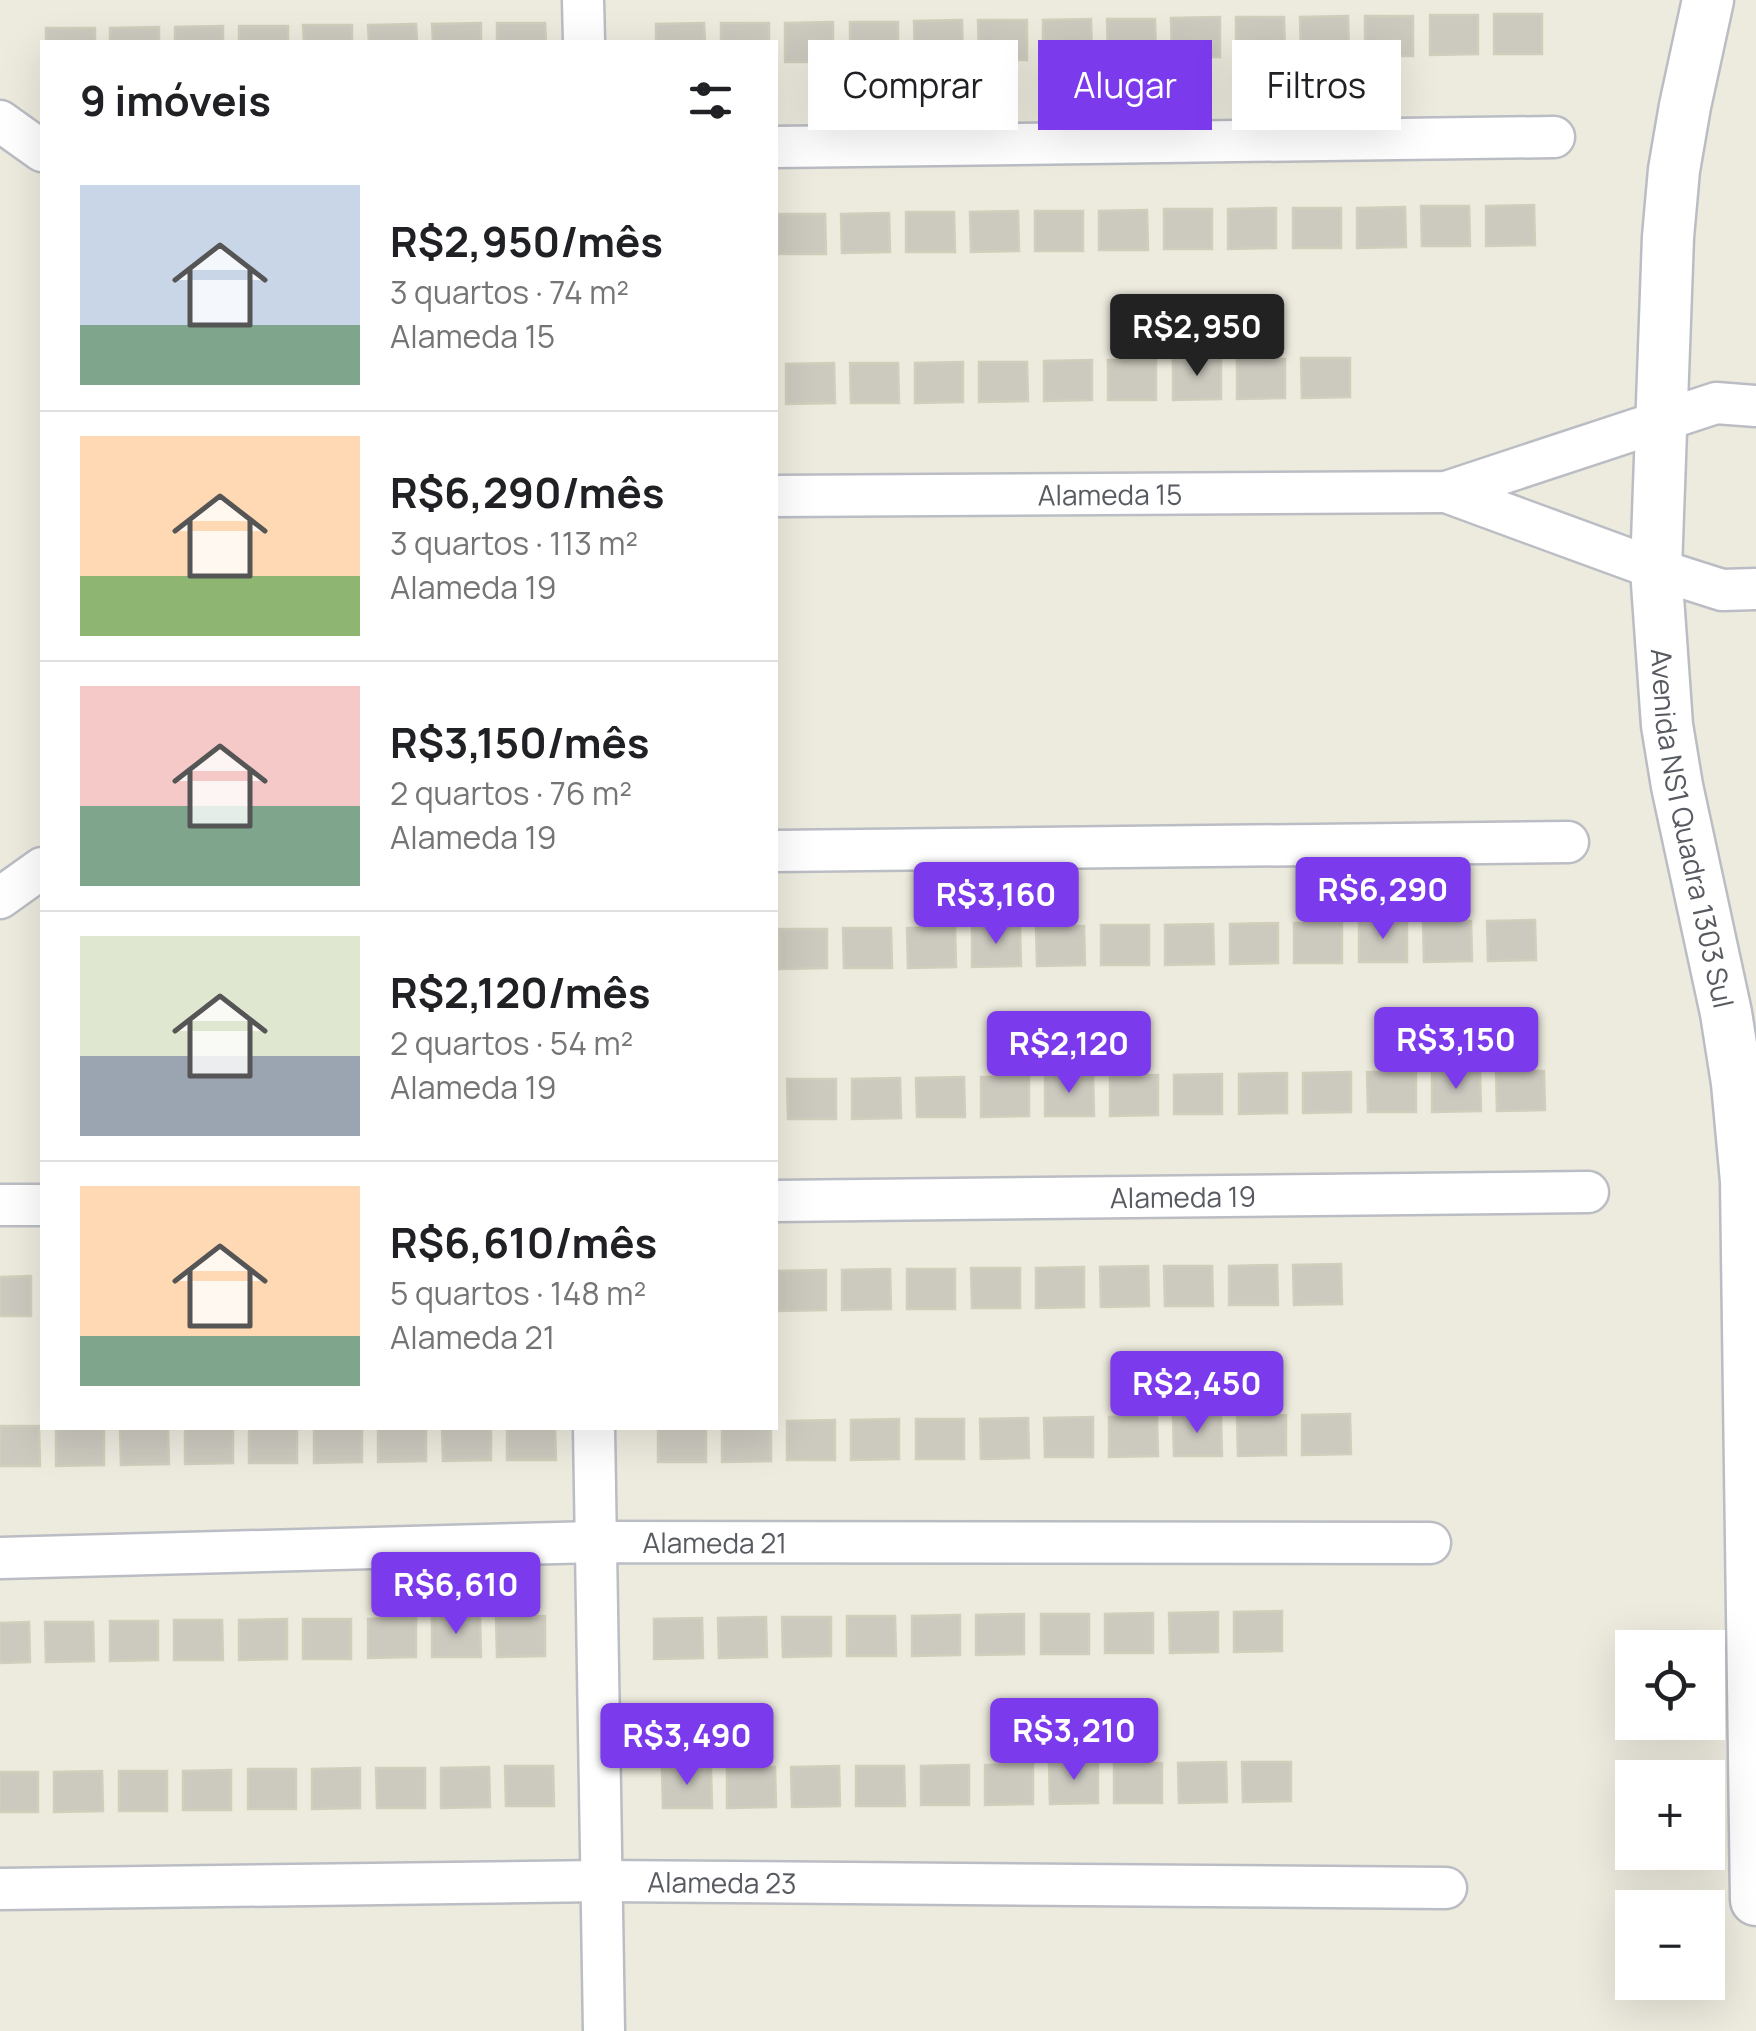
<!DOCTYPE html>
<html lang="pt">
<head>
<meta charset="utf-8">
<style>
  body { margin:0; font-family:Manrope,sans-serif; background:#f2f2f2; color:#202124; height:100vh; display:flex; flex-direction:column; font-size:38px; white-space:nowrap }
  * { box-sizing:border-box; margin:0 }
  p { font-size:32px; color:#757577 }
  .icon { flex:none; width:55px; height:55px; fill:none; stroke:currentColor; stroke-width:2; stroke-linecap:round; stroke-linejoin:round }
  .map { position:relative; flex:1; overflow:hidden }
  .details { position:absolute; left:40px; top:40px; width:738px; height:1390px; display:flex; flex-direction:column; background:#fff; border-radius:0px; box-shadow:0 10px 40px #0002 }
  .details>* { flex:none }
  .banner { position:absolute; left:808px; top:40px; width:798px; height:90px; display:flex; gap:20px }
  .controls { position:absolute; left:1615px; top:1630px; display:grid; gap:20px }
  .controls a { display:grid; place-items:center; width:110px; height:110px; border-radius:0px; background:#fff; box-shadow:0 10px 40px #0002; font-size:50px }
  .price { position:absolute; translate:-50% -85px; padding:0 22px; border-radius:10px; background:#7c3aed; color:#fff; font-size:32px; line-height:65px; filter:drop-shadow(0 2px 5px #0008) }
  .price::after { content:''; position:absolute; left:50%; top:60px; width:30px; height:22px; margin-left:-15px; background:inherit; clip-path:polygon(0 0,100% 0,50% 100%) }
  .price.active { background:#222; color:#fff }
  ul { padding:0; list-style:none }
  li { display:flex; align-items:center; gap:30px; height:250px; padding:0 40px }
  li+li { border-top:2px solid #e0e0e0 }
  li span { display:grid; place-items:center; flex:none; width:280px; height:200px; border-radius:0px; color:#555 }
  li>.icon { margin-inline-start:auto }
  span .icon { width:120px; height:120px; fill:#fffc; stroke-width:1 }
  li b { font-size:42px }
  h2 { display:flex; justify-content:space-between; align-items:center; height:120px; padding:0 40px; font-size:42px }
  .chip { padding:0 35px; border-radius:0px; background:#fff; box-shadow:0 10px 40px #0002; font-size:35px; line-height:90px }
  .chip.active { background:#7c3aed; color:#fff }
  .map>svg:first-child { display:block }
</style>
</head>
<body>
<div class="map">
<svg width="1756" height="2031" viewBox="0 0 1756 2031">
  <rect width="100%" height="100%" fill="#edebde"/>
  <g fill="#cccabf" stroke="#d2cebc" stroke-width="2.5">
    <rect x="1494" y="14" width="48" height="40"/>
    <polygon points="1430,15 1478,15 1478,54 1430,55"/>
    <polygon points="1348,16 1349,56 1301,57 1300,17"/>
    <rect x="1365" y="16" width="48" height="40"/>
    <polygon points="1220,17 1220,57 1172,58 1171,18"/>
    <polygon points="1236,17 1284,17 1285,57 1236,57"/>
    <polygon points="1091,19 1092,59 1043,60 1043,20"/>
    <polygon points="1107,19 1155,19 1156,59 1108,59"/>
    <polygon points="962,20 963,60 915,61 914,21"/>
    <polygon points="978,20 1027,20 1027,60 979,60"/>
    <polygon points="833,22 833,62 785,62 785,23"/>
    <polygon points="850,22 898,22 898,61 850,62"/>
    <polygon points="481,23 481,42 433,42 432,24"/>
    <polygon points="497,23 545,23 546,42 497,42"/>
    <polygon points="704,23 705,42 656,42 656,24"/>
    <rect x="721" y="23" width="48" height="19"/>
    <polygon points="416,24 417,42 369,42 368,25"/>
    <polygon points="303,25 352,25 352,42 304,42"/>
    <polygon points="223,26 223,42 175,42 175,27"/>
    <rect x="239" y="26" width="49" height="16"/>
    <polygon points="159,27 159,42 110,42 110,28"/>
    <rect x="46" y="28" width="49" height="14"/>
    <polygon points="1534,205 1535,245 1486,246 1486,206"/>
    <polygon points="1421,206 1469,206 1470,246 1422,246"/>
    <polygon points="1405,207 1406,247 1357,248 1357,208"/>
    <polygon points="1276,208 1276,248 1228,249 1228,209"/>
    <rect x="1293" y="208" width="48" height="40"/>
    <rect x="1164" y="209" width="48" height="40"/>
    <polygon points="1147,210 1148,250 1099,250 1099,211"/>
    <polygon points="1018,211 1019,251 971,252 970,212"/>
    <rect x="1035" y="211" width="48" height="40"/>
    <polygon points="906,212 954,212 955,252 906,252"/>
    <polygon points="889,213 890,252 842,253 841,214"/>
    <polygon points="777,214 825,214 826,254 778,254"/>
    <polygon points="1301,358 1350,358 1350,397 1302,398"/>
    <polygon points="1221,359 1221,399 1173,400 1173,360"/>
    <polygon points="1237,359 1285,359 1285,398 1237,399"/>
    <polygon points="1092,360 1092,400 1044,401 1044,361"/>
    <rect x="1108" y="360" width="48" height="40"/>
    <polygon points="963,362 963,402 915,403 915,363"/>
    <polygon points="979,362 1027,362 1028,401 979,402"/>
    <polygon points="834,363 835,403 786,404 786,364"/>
    <polygon points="850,363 898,363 899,403 851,403"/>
    <polygon points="1535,920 1536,960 1488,961 1487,921"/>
    <polygon points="1471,921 1472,961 1424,962 1423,922"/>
    <polygon points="1407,922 1407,962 1359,962 1359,923"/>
    <polygon points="1278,923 1278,963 1230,964 1230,924"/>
    <rect x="1294" y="923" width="48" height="40"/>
    <polygon points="1213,924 1214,964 1165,965 1165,925"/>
    <rect x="1101" y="925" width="48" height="40"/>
    <polygon points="1020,926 1021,966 972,967 972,927"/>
    <polygon points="1036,926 1084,926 1085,965 1037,966"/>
    <polygon points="955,927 956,967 908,968 907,928"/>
    <polygon points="843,928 891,928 892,968 844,968"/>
    <polygon points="779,929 827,929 827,968 779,969"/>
    <polygon points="1480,1071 1481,1111 1432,1112 1432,1072"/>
    <polygon points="1496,1071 1544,1071 1545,1110 1497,1111"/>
    <polygon points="1351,1072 1351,1112 1303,1113 1303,1073"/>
    <polygon points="1367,1072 1416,1072 1416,1112 1368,1112"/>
    <polygon points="1287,1073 1287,1113 1239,1114 1239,1074"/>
    <polygon points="1222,1074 1222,1114 1174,1114 1174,1075"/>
    <polygon points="1158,1075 1158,1115 1110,1116 1110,1076"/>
    <polygon points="1029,1076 1029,1116 981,1117 981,1077"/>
    <polygon points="1045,1076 1093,1076 1094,1116 1045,1116"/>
    <polygon points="964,1077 965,1117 917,1117 916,1078"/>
    <polygon points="900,1078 901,1118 852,1119 852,1079"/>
    <polygon points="787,1079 836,1079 836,1119 788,1119"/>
    <polygon points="1341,1264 1342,1304 1294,1305 1293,1265"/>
    <polygon points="1277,1265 1278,1305 1229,1305 1229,1266"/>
    <polygon points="1148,1266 1149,1306 1101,1307 1100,1267"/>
    <polygon points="1164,1266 1212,1266 1213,1306 1165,1306"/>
    <polygon points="1084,1267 1084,1307 1036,1308 1036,1268"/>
    <polygon points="971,1268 1020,1268 1020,1308 972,1308"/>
    <polygon points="890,1269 891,1309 842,1310 842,1270"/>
    <rect x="907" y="1269" width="48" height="40"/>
    <polygon points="826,1270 826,1310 778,1311 778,1271"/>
    <polygon points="31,1276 31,1316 0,1316 0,1277"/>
    <polygon points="1350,1414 1351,1454 1302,1455 1302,1415"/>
    <polygon points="1286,1415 1286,1455 1238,1456 1237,1416"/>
    <polygon points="1157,1416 1158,1456 1109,1457 1109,1417"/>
    <polygon points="1173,1416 1221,1416 1222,1456 1174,1456"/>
    <polygon points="1093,1417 1093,1457 1045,1457 1044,1418"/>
    <polygon points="1028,1418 1029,1458 981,1459 980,1419"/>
    <polygon points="899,1419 899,1459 851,1460 851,1420"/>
    <rect x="916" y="1419" width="48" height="40"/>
    <polygon points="835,1420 835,1460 787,1460 787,1421"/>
    <polygon points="0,1426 39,1426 40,1466 0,1466"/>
    <polygon points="56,1428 104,1428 104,1465 56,1466"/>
    <polygon points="120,1428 168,1428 169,1464 121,1465"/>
    <polygon points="185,1428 233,1428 233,1463 185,1464"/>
    <rect x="249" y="1428" width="48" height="35"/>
    <polygon points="314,1428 362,1428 362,1462 314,1463"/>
    <polygon points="378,1428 426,1428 426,1461 378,1462"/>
    <polygon points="442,1428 491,1428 491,1460 443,1461"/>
    <polygon points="507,1428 555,1428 556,1460 507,1460"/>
    <rect x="658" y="1428" width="48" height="34"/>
    <polygon points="722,1428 771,1428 771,1461 722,1462"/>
    <polygon points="1282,1611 1282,1651 1234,1652 1234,1612"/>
    <polygon points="1218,1612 1218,1652 1170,1653 1169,1613"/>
    <polygon points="1153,1613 1153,1653 1105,1653 1105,1614"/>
    <polygon points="1024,1614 1024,1654 976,1655 976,1615"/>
    <rect x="1041" y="1614" width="48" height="40"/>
    <polygon points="960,1615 960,1655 912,1656 912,1616"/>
    <polygon points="545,1616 545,1656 497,1657 496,1617"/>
    <polygon points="847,1616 895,1616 896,1656 847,1656"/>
    <polygon points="432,1617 480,1617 481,1657 432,1657"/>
    <polygon points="766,1617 767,1657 719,1658 718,1618"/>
    <polygon points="782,1617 831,1617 831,1656 783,1657"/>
    <polygon points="416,1618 416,1657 368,1658 368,1619"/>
    <polygon points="702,1618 703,1658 654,1659 654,1619"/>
    <polygon points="287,1619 287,1659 239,1660 239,1620"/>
    <rect x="303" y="1619" width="48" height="40"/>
    <polygon points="174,1620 222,1620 223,1660 174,1660"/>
    <polygon points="110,1621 158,1621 158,1660 110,1661"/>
    <polygon points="29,1622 30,1662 0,1663 0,1623"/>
    <polygon points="45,1622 93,1622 94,1661 46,1662"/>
    <polygon points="1226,1762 1227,1802 1179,1803 1178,1763"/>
    <polygon points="1242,1762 1291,1762 1291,1801 1243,1802"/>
    <polygon points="1098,1763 1098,1803 1050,1804 1049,1764"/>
    <rect x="1114" y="1763" width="48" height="40"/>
    <polygon points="1033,1764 1033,1804 985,1805 985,1765"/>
    <polygon points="969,1765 969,1805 921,1805 921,1766"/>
    <polygon points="505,1766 553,1766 554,1806 506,1806"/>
    <polygon points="839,1766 840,1806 792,1807 791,1767"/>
    <polygon points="856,1766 904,1766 905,1806 856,1806"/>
    <polygon points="489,1767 490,1807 441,1808 441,1768"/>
    <polygon points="775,1767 776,1807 727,1808 727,1768"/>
    <polygon points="360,1768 360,1808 312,1809 312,1769"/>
    <polygon points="376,1768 425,1768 425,1808 377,1808"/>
    <polygon points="711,1768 712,1808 663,1808 662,1769"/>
    <rect x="248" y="1769" width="48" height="40"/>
    <polygon points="231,1770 231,1810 183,1810 183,1771"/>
    <polygon points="102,1771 103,1811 54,1812 54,1772"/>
    <rect x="119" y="1771" width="48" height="40"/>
    <rect x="0" y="1772" width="38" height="40"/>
  </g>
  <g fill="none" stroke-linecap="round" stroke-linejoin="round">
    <g stroke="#bbbdc4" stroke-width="45">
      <g id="minor">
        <polyline points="583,0 584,42"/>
        <polyline points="0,121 42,151"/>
        <polyline points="775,147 1554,137"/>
        <polyline points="1446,492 1656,569 1722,590 1756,589"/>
        <path id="s1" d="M775 496 1446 492 1716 403 1756 406"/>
        <polyline points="775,851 1568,842"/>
        <polyline points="0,898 42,868"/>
        <path id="s2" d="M775 1201 1588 1192"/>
        <polyline points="0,1205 42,1205"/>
        <polyline points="594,1428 604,2031"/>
        <path id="s3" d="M0 1558 596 1542 1430 1543"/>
        <path id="s4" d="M0 1889 602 1881 1446 1888"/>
      </g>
    </g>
    <g stroke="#bbbdc4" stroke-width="55">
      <g id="tertiary">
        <path id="s5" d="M1708 0 1685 106 1674 170 1668 237 1656 569 1667 725 1677 786 1726 1013 1737 1083 1746 1181 1756 1900"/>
      </g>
    </g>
    <use href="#minor" stroke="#fff" stroke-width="40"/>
    <use href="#tertiary" stroke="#fff" stroke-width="50"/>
  </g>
  <g text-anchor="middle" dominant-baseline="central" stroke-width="8" stroke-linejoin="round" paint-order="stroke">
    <g font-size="28" fill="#575a61" stroke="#fff">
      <text stroke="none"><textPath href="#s1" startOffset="335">Alameda 15</textPath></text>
      <text stroke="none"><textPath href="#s5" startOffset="835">Avenida NS1 Quadra 1303 Sul</textPath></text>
      <text stroke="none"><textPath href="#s2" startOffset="408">Alameda 19</textPath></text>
      <text stroke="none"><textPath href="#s3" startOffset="715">Alameda 21</textPath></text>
      <text stroke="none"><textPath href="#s4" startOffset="722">Alameda 23</textPath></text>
    </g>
  </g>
</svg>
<div class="controls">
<a><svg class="icon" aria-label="locate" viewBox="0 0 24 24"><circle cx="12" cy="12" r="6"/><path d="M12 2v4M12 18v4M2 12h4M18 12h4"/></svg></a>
<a>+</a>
<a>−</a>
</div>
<b class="price active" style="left:1197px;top:379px">R$2,950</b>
<b class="price" style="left:1383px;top:942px">R$6,290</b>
<b class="price" style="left:996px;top:947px">R$3,160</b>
<b class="price" style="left:1456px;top:1092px">R$3,150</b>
<b class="price" style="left:1069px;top:1096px">R$2,120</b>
<b class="price" style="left:1197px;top:1436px">R$2,450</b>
<b class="price" style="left:456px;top:1637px">R$6,610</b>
<b class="price" style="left:1074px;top:1783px">R$3,210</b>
<b class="price" style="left:687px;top:1788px">R$3,490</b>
<div class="banner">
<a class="chip">Comprar</a>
<a class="chip active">Alugar</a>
<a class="chip">Filtros</a>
</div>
<section class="details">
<h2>9 imóveis<svg class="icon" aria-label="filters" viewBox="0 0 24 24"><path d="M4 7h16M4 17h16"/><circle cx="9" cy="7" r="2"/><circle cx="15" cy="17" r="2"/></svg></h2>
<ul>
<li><span style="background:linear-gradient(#c9d6e8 70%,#7fa58c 0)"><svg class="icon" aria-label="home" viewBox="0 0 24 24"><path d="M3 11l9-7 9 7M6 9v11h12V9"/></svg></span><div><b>R$2,950/mês</b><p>3 quartos · 74 m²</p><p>Alameda 15</p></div></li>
<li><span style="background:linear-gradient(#ffd9b3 70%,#8fb573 0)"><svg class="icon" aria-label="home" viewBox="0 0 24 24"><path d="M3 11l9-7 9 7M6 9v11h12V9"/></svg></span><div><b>R$6,290/mês</b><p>3 quartos · 113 m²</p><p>Alameda 19</p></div></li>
<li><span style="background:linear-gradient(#f6c9c9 60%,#7fa58c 0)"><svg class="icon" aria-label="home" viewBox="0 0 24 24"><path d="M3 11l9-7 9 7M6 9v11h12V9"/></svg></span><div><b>R$3,150/mês</b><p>2 quartos · 76 m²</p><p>Alameda 19</p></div></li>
<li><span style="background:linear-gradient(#dfe7d0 60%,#9aa5b1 0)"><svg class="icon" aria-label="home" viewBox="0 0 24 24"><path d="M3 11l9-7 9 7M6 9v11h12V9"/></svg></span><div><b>R$2,120/mês</b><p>2 quartos · 54 m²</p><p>Alameda 19</p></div></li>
<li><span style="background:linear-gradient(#ffd9b3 75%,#7fa58c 0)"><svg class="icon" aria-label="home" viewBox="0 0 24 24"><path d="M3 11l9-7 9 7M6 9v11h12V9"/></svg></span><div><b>R$6,610/mês</b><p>5 quartos · 148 m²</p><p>Alameda 21</p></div></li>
</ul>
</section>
</div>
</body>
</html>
